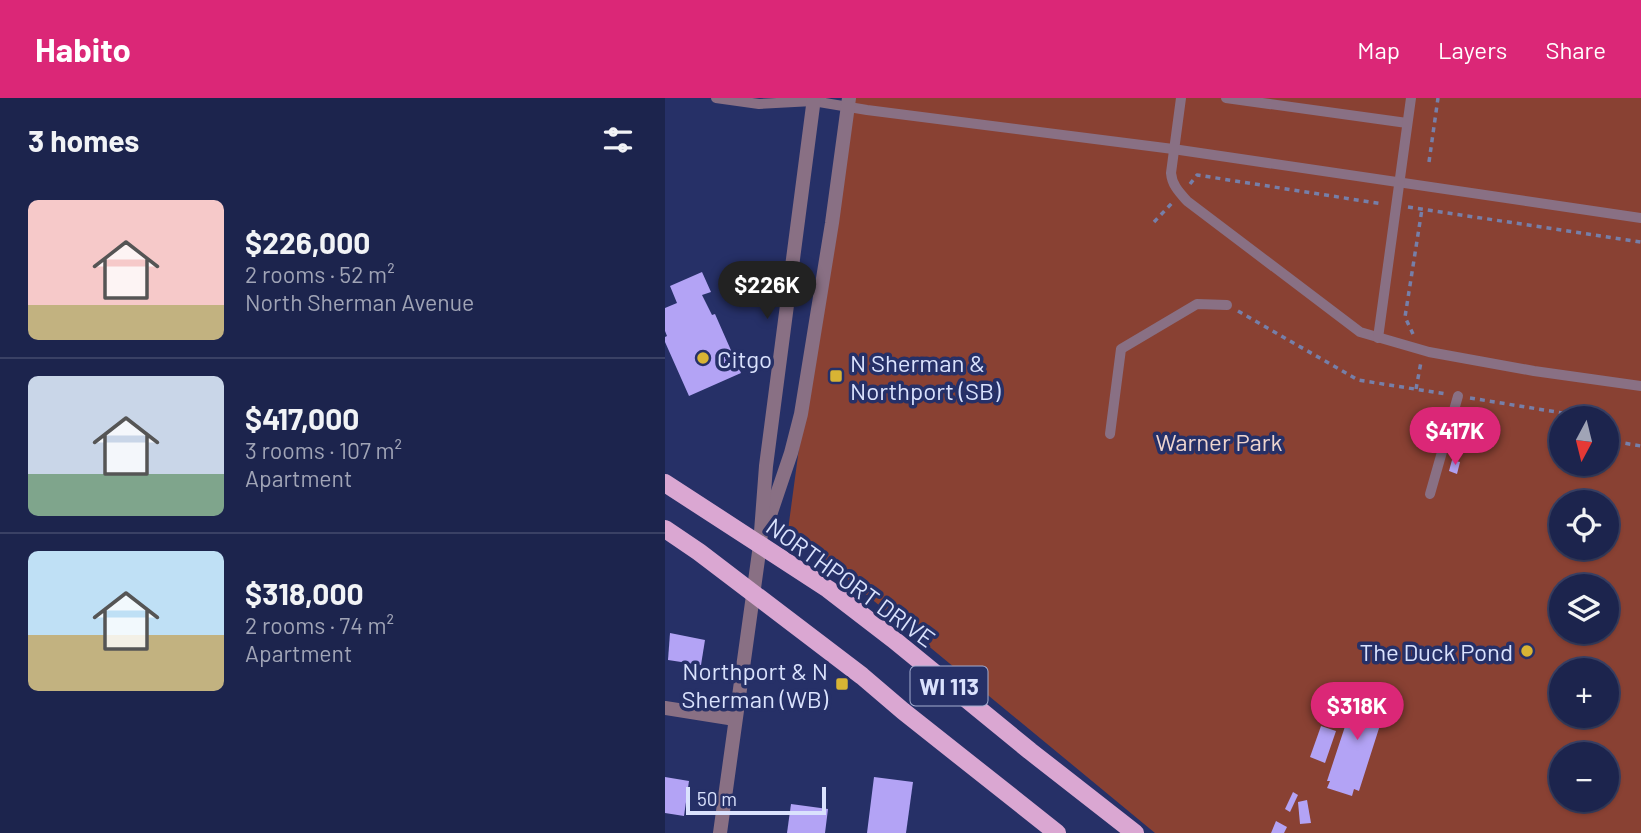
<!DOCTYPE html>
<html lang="en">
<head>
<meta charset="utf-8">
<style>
  body { margin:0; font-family:Barlow,sans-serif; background:#252c54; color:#f1f3f6; height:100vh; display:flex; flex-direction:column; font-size:26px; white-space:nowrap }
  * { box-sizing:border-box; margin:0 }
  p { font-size:23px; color:#a0a4b6 }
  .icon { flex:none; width:38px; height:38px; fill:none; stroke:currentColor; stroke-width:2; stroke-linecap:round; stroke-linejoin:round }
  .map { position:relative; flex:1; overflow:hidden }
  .sheet { display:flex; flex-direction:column; background:#1c244d; width:665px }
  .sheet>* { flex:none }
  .needle { width:46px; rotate:187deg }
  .buttons { position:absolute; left:884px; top:308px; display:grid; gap:14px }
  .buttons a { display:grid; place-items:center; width:70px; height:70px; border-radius:50%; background:#1c244d; box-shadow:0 2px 5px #0004,0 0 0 2px #3a4165; font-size:35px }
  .scale { position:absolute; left:21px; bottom:18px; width:140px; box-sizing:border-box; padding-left:7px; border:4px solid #dae2fd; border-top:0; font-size:19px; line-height:24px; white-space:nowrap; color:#dae2fd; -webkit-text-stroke:5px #263067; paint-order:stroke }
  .price { position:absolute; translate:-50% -60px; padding:0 16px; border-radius:24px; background:#db2777; color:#fff; font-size:23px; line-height:46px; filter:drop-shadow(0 2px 4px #0008) }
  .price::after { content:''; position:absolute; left:50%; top:42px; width:21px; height:16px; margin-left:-10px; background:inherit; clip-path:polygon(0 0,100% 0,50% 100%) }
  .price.current { background:#222; color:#fff }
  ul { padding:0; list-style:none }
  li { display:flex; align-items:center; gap:21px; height:175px; padding:0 28px }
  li+li { border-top:2px solid #3a4165 }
  li span { display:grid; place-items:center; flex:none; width:196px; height:140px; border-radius:10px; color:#555 }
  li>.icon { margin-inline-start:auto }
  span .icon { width:84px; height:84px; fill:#fffc; stroke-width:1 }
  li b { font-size:30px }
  h2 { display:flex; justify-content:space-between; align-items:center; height:84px; padding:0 28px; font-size:30px }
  header { display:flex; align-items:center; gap:42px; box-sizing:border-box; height:98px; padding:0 35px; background:#db2777; color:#fff }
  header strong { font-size:33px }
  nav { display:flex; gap:38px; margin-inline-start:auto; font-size:24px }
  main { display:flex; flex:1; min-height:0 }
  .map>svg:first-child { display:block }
</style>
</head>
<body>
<header>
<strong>Habito</strong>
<nav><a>Map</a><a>Layers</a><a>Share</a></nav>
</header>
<main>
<section class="sheet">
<h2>3 homes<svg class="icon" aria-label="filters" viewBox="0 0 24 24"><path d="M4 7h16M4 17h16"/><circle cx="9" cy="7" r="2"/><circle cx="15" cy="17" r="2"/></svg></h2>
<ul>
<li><span style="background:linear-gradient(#f6c9c9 75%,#c2b280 0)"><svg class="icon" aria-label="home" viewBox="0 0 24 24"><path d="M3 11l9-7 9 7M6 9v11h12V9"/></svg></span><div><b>$226,000</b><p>2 rooms · 52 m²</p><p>North Sherman Avenue</p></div></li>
<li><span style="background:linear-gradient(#c9d6e8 70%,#7fa58c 0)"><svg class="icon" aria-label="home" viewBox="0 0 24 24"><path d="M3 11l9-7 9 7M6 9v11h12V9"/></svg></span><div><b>$417,000</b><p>3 rooms · 107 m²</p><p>Apartment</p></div></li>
<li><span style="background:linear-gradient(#bfe0f5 60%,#c2b280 0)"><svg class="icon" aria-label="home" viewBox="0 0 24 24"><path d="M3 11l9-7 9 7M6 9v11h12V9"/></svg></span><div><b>$318,000</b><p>2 rooms · 74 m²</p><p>Apartment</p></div></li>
</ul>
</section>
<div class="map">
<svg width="976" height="735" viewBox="0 0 976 735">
  <rect width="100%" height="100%" fill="#263067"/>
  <path fill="#894133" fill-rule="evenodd" d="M181 0H976V735H490L123 432ZM896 320H942V366H896ZM896 404H942V450H896ZM896 488H942V534H896ZM896 572H942V618H896ZM896 656H942V702H896Z"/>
  <g fill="#b3a3f5">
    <polygon points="37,174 46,194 37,197 47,217 50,216 76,275 24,298 0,244 0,239 2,238 0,233 0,210 12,205 5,188"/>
    <polygon points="787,362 795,364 792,376 784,373"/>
    <polygon points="5,535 40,542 36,567 3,562"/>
    <polygon points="693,589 724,599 694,693 689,691 687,698 662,690 665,683 662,683"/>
    <polygon points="656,628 671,633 660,665 645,659"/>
    <polygon points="0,679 24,683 19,718 0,715"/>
    <polygon points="209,679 248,684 241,735 202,735"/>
    <polygon points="628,694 633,697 625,714 620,711"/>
    <polygon points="642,702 646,725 635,726 633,704"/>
    <polygon points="126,706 163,711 160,735 122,735"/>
    <polygon points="611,723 622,729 619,735 606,735"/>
  </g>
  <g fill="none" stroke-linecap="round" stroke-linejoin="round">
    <g stroke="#767fa9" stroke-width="3.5" stroke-dasharray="5 5" stroke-linecap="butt">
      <polyline points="764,64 773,0"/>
      <polyline points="525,86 532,77 718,106"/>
      <polyline points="743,109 976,144"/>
      <polyline points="489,124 508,104"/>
      <polyline points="573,213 693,282 781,296"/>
      <polyline points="748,236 740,219 757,111"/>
      <polyline points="751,291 756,264"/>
      <polyline points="805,300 910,317 915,320"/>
      <polyline points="942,339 947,343 976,348"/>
    </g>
    <g stroke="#897084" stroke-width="10">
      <polyline points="51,0 94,6 148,3 202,12 508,51 976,120"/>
      <path d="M516 0 506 75C507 87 514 94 522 103L695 234 764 254 869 273 976 288"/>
      <polyline points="561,0 742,25"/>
      <polyline points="713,240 746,0"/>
      <polyline points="445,336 456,251 532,206 562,207"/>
      <polyline points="765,396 793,298"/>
    </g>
    <polyline stroke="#897084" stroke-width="14" points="0,610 70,621"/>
    <g stroke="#897084" stroke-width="14">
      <polyline points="102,426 126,355 136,316 167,125 184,0"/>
      <polyline points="55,735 95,447 101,368 149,0"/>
    </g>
    <g stroke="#daa7d2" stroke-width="18">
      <polyline points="0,385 163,491 228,541 365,653 470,735"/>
      <polyline points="0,431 34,454 197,578 238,613 392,735"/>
    </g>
  </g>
  <g fill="#d8b434" stroke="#263067" stroke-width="2.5">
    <circle cx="38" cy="260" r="7"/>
    <rect x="164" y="271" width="14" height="14" rx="3.5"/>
    <circle cx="862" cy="553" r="7"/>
    <rect x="170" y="579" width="14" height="14" rx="3.5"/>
  </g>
  <g text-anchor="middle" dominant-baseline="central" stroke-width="7" stroke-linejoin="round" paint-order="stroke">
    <rect fill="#263067" stroke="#a4add0" stroke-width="2" x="245.5" y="568.5" width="77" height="39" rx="5"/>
    <g font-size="23" font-weight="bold" fill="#dae2fd">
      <text x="284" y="588">WI 113</text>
    </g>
    <g font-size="24" fill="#dae2fd" stroke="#263067" text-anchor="start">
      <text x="52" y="260">Citgo</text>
      <text x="185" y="264">N Sherman &amp;<tspan x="185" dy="28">Northport (SB)</tspan></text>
      <text x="848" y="553" text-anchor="end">The Duck Pond</text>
      <text x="163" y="572" text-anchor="end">Northport &amp; N<tspan x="163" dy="28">Sherman (WB)</tspan></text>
    </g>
    <g font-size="24" fill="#eed5cf" stroke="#263067">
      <text x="554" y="343">Warner Park</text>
    </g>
    <g font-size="24" fill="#dae2fd" stroke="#263067">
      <text transform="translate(186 484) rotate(36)">NORTHPORT DRIVE</text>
    </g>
  </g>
</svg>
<div class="buttons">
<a><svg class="needle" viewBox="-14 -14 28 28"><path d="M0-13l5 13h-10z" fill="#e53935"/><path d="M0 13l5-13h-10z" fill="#a0a4b6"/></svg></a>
<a><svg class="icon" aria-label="locate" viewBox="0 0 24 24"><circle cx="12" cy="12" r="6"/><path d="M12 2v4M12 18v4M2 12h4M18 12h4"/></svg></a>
<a><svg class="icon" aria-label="layers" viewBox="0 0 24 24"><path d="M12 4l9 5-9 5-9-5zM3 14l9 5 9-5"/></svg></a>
<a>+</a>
<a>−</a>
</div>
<div class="scale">50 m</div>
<b class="price current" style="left:102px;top:223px">$226K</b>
<b class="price" style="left:790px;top:369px">$417K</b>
<b class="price" style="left:692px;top:644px">$318K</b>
</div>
</main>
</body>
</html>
